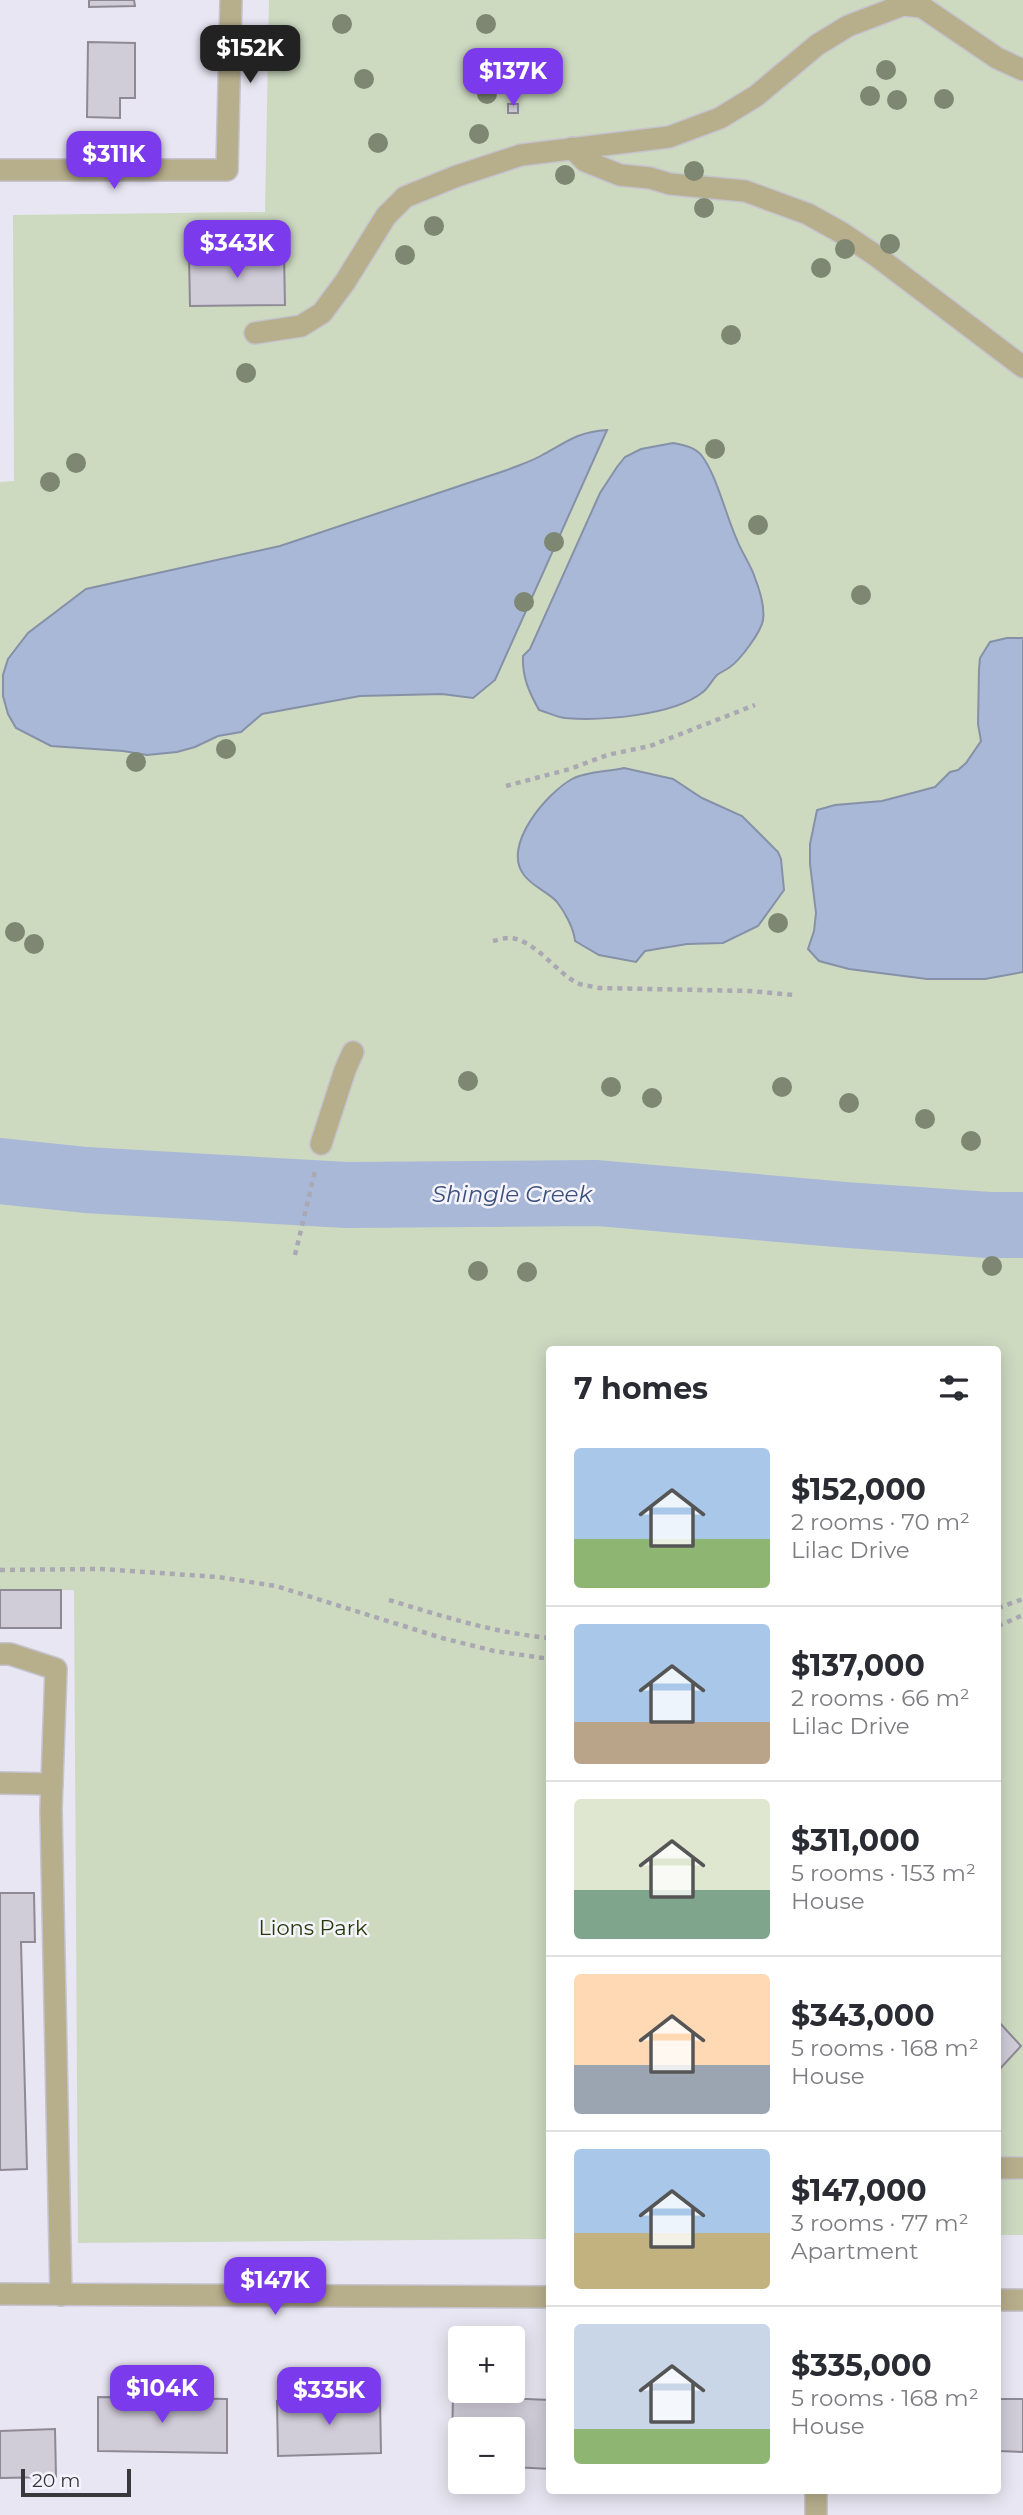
<!DOCTYPE html>
<html lang="en">
<head>
<meta charset="utf-8">
<style>
  body { margin:0; font-family:Montserrat,sans-serif; background:#f7f7f7; color:#2b2b33; height:100vh; display:flex; flex-direction:column; font-size:26px; white-space:nowrap }
  * { box-sizing:border-box; margin:0 }
  p { font-size:23px; color:#7c7c81 }
  .icon { flex:none; width:38px; height:38px; fill:none; stroke:currentColor; stroke-width:2; stroke-linecap:round; stroke-linejoin:round }
  .map { position:relative; flex:1; overflow:hidden }
  .details { position:absolute; left:546px; top:1346px; width:455px; height:1148px; display:flex; flex-direction:column; background:#fff; border-radius:7px; box-shadow:0 4px 18px #0003 }
  .details>* { flex:none }
  .tools { position:absolute; left:448px; top:2326px; display:grid; gap:14px }
  .tools a { display:grid; place-items:center; width:77px; height:77px; border-radius:7px; background:#fff; box-shadow:0 4px 18px #0003; font-size:35px }
  .scale { position:absolute; left:21px; bottom:18px; width:110px; box-sizing:border-box; padding-left:7px; border:4px solid #38373c; border-top:0; font-size:19px; line-height:24px; white-space:nowrap; color:#38373c; -webkit-text-stroke:5px #f5f4fd; paint-order:stroke }
  .price { position:absolute; translate:-50% -60px; padding:0 16px; border-radius:14px; background:#7c3aed; color:#fff; font-size:23px; line-height:46px; filter:drop-shadow(0 2px 4px #0008) }
  .price::after { content:''; position:absolute; left:50%; top:42px; width:21px; height:16px; margin-left:-10px; background:inherit; clip-path:polygon(0 0,100% 0,50% 100%) }
  .price.selected { background:#222; color:#fff }
  ul { padding:0; list-style:none }
  li { display:flex; align-items:center; gap:21px; height:175px; padding:0 28px }
  li+li { border-top:2px solid #e1e1e2 }
  li span { display:grid; place-items:center; flex:none; width:196px; height:140px; border-radius:7px; color:#555 }
  li>.icon { margin-inline-start:auto }
  span .icon { width:84px; height:84px; fill:#fffc; stroke-width:1 }
  li b { font-size:30px }
  h2 { display:flex; justify-content:space-between; align-items:center; height:84px; padding:0 28px; font-size:30px }
  .map>svg:first-child { display:block }
</style>
</head>
<body>
<div class="map">
<svg width="1023" height="2515" viewBox="0 0 1023 2515">
  <rect width="100%" height="100%" fill="#e8e6f2"/>
  <polygon fill="#cddac0" points="269,0 1023,0 1023,2235 998,2235 998,1349 550,1349 549,2239 78,2243 74,1590 0,1591 0,482 14,481 13,215 265,212"/>
  <g fill="#a8b8d6" stroke="#8691a8" stroke-width="2">
    <path d="M607 430 495 680 473 698 442 694 360 696 262 714 241 732 218 736 195 747 177 752 147 755 123 751 51 746 16 728 8 714 3 696V675L8 659 28 633 86 589 280 546 507 470C519 465 533 461 544 454 568 441 578 432 607 430Z"/>
    <path d="M673 443C684 445 695 447 702 456 717 476 726 516 737 540 742 553 751 565 755 578 760 591 765 607 763 620 761 632 741 659 730 667 726 670 721 672 717 675 712 680 709 687 703 692 673 716 600 721 565 718 556 717 547 712 539 710 529 692 522 677 523 656L530 649 600 493 617 467 625 457 641 449Z"/>
    <polygon points="1007,638 1023,638 1023,972 985,979 927,979 849,969 819,961 808,949 814,931 816,913 810,864 810,844 817,810 835,805 882,801 935,787 950,772 958,770 966,763 981,741 978,724 979,669 980,658 990,642"/>
    <path d="M624 768 673 779 702 798 742 816 778 852 781 859 784 890 758 926 723 943 687 944 645 951 636 962 599 955 575 941C574 929 565 912 557 902 548 892 533 887 524 875 501 846 547 793 572 779 587 771 607 772 624 768Z"/>
  </g>
  <g fill="none" stroke-linecap="round" stroke-linejoin="round">
    <polyline stroke="#a8b8d6" stroke-width="66" points="0,1171 86,1180 346,1195 597,1193 847,1215 989,1225 1023,1225"/>
  </g>
  <g fill="#d0ccd8" stroke="#8e8a95" stroke-width="2">
    <polygon points="89,0 134,0 135,6 89,7"/>
    <polygon points="88,42 135,43 135,98 120,98 120,118 87,117"/>
    <rect x="508" y="104" width="10" height="9"/>
    <polygon points="189,254 284,254 285,305 190,306"/>
    <rect x="0" y="1590" width="61" height="38"/>
    <polygon points="0,1893 34,1893 35,1942 21,1942 27,2169 0,2170"/>
    <polygon points="998,2021 1021,2046 998,2071"/>
    <polygon points="453,2396 550,2400 550,2469 513,2467 513,2429 460,2429 460,2445 452,2445"/>
    <polygon points="98,2397 227,2399 227,2453 98,2451"/>
    <polygon points="380,2399 381,2453 278,2456 277,2401"/>
    <polygon points="998,2399 1023,2399 1023,2452 998,2451"/>
    <polygon points="55,2429 56,2477 0,2478 0,2431"/>
  </g>
  <g fill="none" stroke-linecap="round" stroke-linejoin="round">
    <g stroke="#c5c3ce" stroke-width="24">
      <g id="minor">
        <polyline points="572,148 585,161 620,175 650,178 670,184 745,191 808,214 842,233 875,255 1023,367"/>
        <polyline points="0,170 227,170 231,0"/>
        <polyline points="255,333 301,326 322,313 345,282 386,216 405,197 457,176 521,155 669,137 720,118 756,96 817,45 848,26 903,5 922,7 997,58 1023,70"/>
        <polyline points="321,1144 345,1070 353,1052"/>
        <polyline points="0,1654 10,1654 56,1669 51,1810 61,2295"/>
        <polyline points="0,1783 52,1784"/>
        <polyline points="998,2168 1023,2168"/>
        <polyline points="0,2294 550,2297"/>
        <polyline points="998,2300 1023,2300"/>
        <polyline points="816,2515 816,2490"/>
      </g>
    </g>
    <g stroke="#aaa8b2" stroke-width="4.5" stroke-dasharray="5 5" stroke-linecap="butt">
      <polyline points="506,786 570,769 607,755 650,746 755,705"/>
      <path d="M493 941C498 940 504 938 509 938 533 938 556 972 577 983 584 986 592 986 599 988L750 991 794 995"/>
      <polyline points="295,1255 315,1171"/>
      <polyline points="0,1570 101,1569 218,1577 276,1586 442,1638 494,1651 550,1659"/>
      <path d="M389 1600C442 1616 494 1633 550 1638"/>
      <polyline points="998,1608 1023,1599"/>
      <polyline points="998,1626 1023,1615"/>
    </g>
    <use href="#minor" stroke="#b7ae8c" stroke-width="21"/>
  </g>
  <g fill="#7d8771">
    <circle cx="342" cy="24" r="10"/>
    <circle cx="486" cy="24" r="10"/>
    <circle cx="487" cy="59" r="10"/>
    <circle cx="886" cy="70" r="10"/>
    <circle cx="364" cy="79" r="10"/>
    <circle cx="487" cy="94" r="10"/>
    <circle cx="870" cy="96" r="10"/>
    <circle cx="944" cy="99" r="10"/>
    <circle cx="897" cy="100" r="10"/>
    <circle cx="479" cy="134" r="10"/>
    <circle cx="378" cy="143" r="10"/>
    <circle cx="694" cy="171" r="10"/>
    <circle cx="565" cy="175" r="10"/>
    <circle cx="704" cy="208" r="10"/>
    <circle cx="434" cy="226" r="10"/>
    <circle cx="890" cy="244" r="10"/>
    <circle cx="845" cy="249" r="10"/>
    <circle cx="405" cy="255" r="10"/>
    <circle cx="821" cy="268" r="10"/>
    <circle cx="731" cy="335" r="10"/>
    <circle cx="246" cy="373" r="10"/>
    <circle cx="715" cy="449" r="10"/>
    <circle cx="76" cy="463" r="10"/>
    <circle cx="50" cy="482" r="10"/>
    <circle cx="758" cy="525" r="10"/>
    <circle cx="554" cy="542" r="10"/>
    <circle cx="861" cy="595" r="10"/>
    <circle cx="524" cy="602" r="10"/>
    <circle cx="226" cy="749" r="10"/>
    <circle cx="136" cy="762" r="10"/>
    <circle cx="778" cy="923" r="10"/>
    <circle cx="15" cy="932" r="10"/>
    <circle cx="34" cy="944" r="10"/>
    <circle cx="468" cy="1081" r="10"/>
    <circle cx="611" cy="1087" r="10"/>
    <circle cx="782" cy="1087" r="10"/>
    <circle cx="652" cy="1098" r="10"/>
    <circle cx="849" cy="1103" r="10"/>
    <circle cx="925" cy="1119" r="10"/>
    <circle cx="971" cy="1141" r="10"/>
    <circle cx="992" cy="1266" r="10"/>
    <circle cx="478" cy="1271" r="10"/>
    <circle cx="527" cy="1272" r="10"/>
  </g>
  <g text-anchor="middle" dominant-baseline="central" stroke-width="5" stroke-linejoin="round" paint-order="stroke">
    <g font-size="21" fill="#263907" stroke="#f5f4fd">
      <text x="313" y="1927">Lions Park</text>
    </g>
    <g font-size="23" font-style="italic" fill="#3a4f7a" stroke="#f5f4fd">
      <text x="512" y="1194">Shingle Creek</text>
    </g>
  </g>
</svg>
<div class="tools">
<a>+</a>
<a>−</a>
</div>
<div class="scale">20 m</div>
<b class="price selected" style="left:250px;top:85px">$152K</b>
<b class="price" style="left:513px;top:108px">$137K</b>
<b class="price" style="left:114px;top:191px">$311K</b>
<b class="price" style="left:237px;top:280px">$343K</b>
<b class="price" style="left:275px;top:2317px">$147K</b>
<b class="price" style="left:162px;top:2425px">$104K</b>
<b class="price" style="left:329px;top:2427px">$335K</b>
<section class="details">
<h2>7 homes<svg class="icon" aria-label="filters" viewBox="0 0 24 24"><path d="M4 7h16M4 17h16"/><circle cx="9" cy="7" r="2"/><circle cx="15" cy="17" r="2"/></svg></h2>
<ul>
<li><span style="background:linear-gradient(#a9c7e8 65%,#8fb573 0)"><svg class="icon" aria-label="home" viewBox="0 0 24 24"><path d="M3 11l9-7 9 7M6 9v11h12V9"/></svg></span><div><b>$152,000</b><p>2 rooms · 70 m²</p><p>Lilac Drive</p></div></li>
<li><span style="background:linear-gradient(#a9c7e8 70%,#b9a48a 0)"><svg class="icon" aria-label="home" viewBox="0 0 24 24"><path d="M3 11l9-7 9 7M6 9v11h12V9"/></svg></span><div><b>$137,000</b><p>2 rooms · 66 m²</p><p>Lilac Drive</p></div></li>
<li><span style="background:linear-gradient(#dfe7d0 65%,#7fa58c 0)"><svg class="icon" aria-label="home" viewBox="0 0 24 24"><path d="M3 11l9-7 9 7M6 9v11h12V9"/></svg></span><div><b>$311,000</b><p>5 rooms · 153 m²</p><p>House</p></div></li>
<li><span style="background:linear-gradient(#ffd9b3 65%,#9aa5b1 0)"><svg class="icon" aria-label="home" viewBox="0 0 24 24"><path d="M3 11l9-7 9 7M6 9v11h12V9"/></svg></span><div><b>$343,000</b><p>5 rooms · 168 m²</p><p>House</p></div></li>
<li><span style="background:linear-gradient(#a9c7e8 60%,#c2b280 0)"><svg class="icon" aria-label="home" viewBox="0 0 24 24"><path d="M3 11l9-7 9 7M6 9v11h12V9"/></svg></span><div><b>$147,000</b><p>3 rooms · 77 m²</p><p>Apartment</p></div></li>
<li><span style="background:linear-gradient(#c9d6e8 75%,#8fb573 0)"><svg class="icon" aria-label="home" viewBox="0 0 24 24"><path d="M3 11l9-7 9 7M6 9v11h12V9"/></svg></span><div><b>$335,000</b><p>5 rooms · 168 m²</p><p>House</p></div></li>
</ul>
</section>
</div>
</body>
</html>
